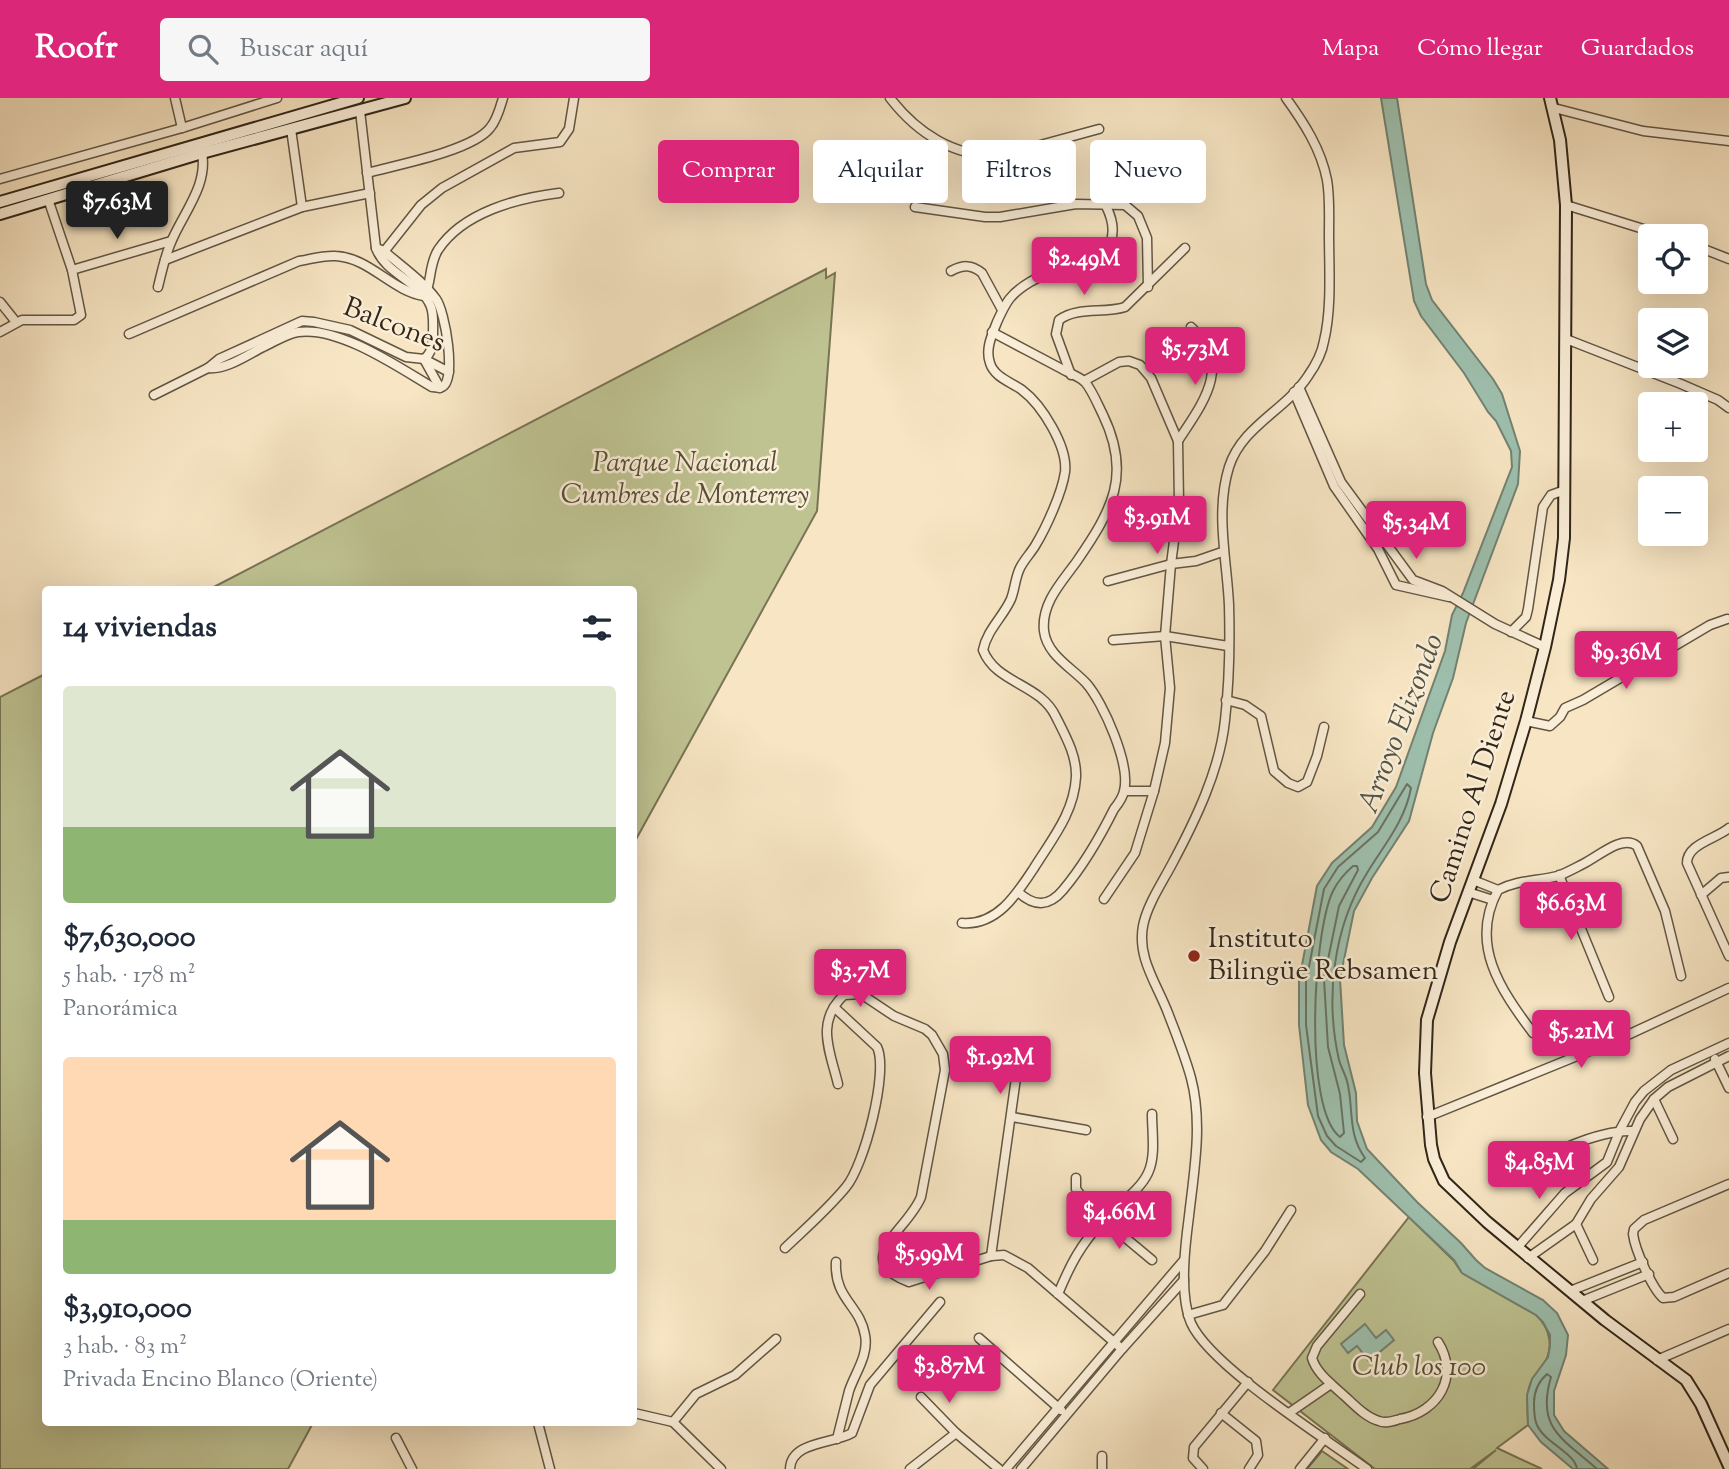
<!DOCTYPE html>
<html lang="es">
<head>
<meta charset="utf-8">
<style>
  body { margin:0; font-family:"Sorts Mill Goudy",serif; background:#f6f6f7; color:#1f2937; height:100vh; display:flex; flex-direction:column; font-size:26px; white-space:nowrap }
  * { box-sizing:border-box; margin:0 }
  p { font-size:23px; color:#747a83 }
  .icon { flex:none; width:38px; height:38px; fill:none; stroke:currentColor; stroke-width:2; stroke-linecap:round; stroke-linejoin:round }
  .map { position:relative; flex:1; overflow:hidden }
  .panel { position:absolute; left:42px; top:488px; width:595px; height:840px; display:flex; flex-direction:column; background:#fff; border-radius:7px; box-shadow:0 7px 28px #0002 }
  .panel>* { flex:none }
  .banner { position:absolute; left:658px; top:42px; width:665px; height:63px; display:flex; gap:14px }
  .tools { position:absolute; left:1638px; top:126px; display:grid; gap:14px }
  .tools a { display:grid; place-items:center; width:70px; height:70px; border-radius:7px; background:#fff; box-shadow:0 7px 28px #0002; font-size:35px }
  .price { position:absolute; translate:-50% -60px; padding:0 16px; border-radius:7px; background:#db2777; color:#fff; font-size:23px; line-height:46px; filter:drop-shadow(0 2px 4px #0008) }
  .price::after { content:''; position:absolute; left:50%; top:42px; width:21px; height:16px; margin-left:-10px; background:inherit; clip-path:polygon(0 0,100% 0,50% 100%) }
  .price.active { background:#222; color:#fff }
  ul { padding:0; list-style:none }
  li { display:grid; align-content:center; gap:14px; height:371px; padding:0 21px }
  li span { display:grid; place-items:center; height:217px; border-radius:7px; color:#555 }
  li>.icon { margin-inline-start:auto }
  span .icon { width:126px; height:126px; fill:#fffc; stroke-width:1 }
  li b { font-size:30px }
  h2 { display:flex; justify-content:space-between; align-items:center; height:84px; padding:0 21px; font-size:30px }
  .chip { padding:0 24px; border-radius:7px; background:#fff; box-shadow:0 7px 28px #0002; font-size:24px; line-height:63px }
  .chip.active { background:#db2777; color:#fff }
  header { display:flex; align-items:center; gap:42px; box-sizing:border-box; height:98px; padding:0 35px; background:#db2777; color:#fff }
  header strong { font-size:33px }
  nav { display:flex; gap:38px; margin-inline-start:auto; font-size:24px }
  .search { width:490px; height:63px; background:#f6f6f7; display:flex; align-items:center; gap:18px; box-sizing:border-box; padding:0 24px; border-radius:7px; color:#747a83; font-size:26px }
  .map>svg:first-child { display:block }
</style>
</head>
<body>
<header>
<strong>Roofr</strong>
<div class="search"><svg class="icon" aria-label="search" viewBox="0 0 24 24"><circle cx="10" cy="10" r="6"/><path d="M15 15l6 6"/></svg>Buscar aquí</div>
<nav><a>Mapa</a><a>Cómo llegar</a><a>Guardados</a></nav>
</header>
<div class="map">
<svg width="1729" height="1371" viewBox="0 0 1729 1371">
  <rect width="100%" height="100%" fill="#f7e5c3"/>
  <filter id="stains"><feTurbulence type="fractalNoise" baseFrequency=".00286" numOctaves="4"/><feColorMatrix values="0 0 0 0 .2 0 0 0 0 .09 0 0 0 0 .02 0 0 0 .5 -.17"/></filter>
  <radialGradient id="worn" r=".72"><stop offset=".6" stop-color="#630" stop-opacity="0"/><stop offset="1" stop-color="#630" stop-opacity=".3"/></radialGradient>
  <g fill="#bfc392" stroke="#787455" stroke-width="2">
    <polygon points="826,171 826,180 835,175 817,413 634,745 634,492 208,492"/>
    <polygon points="45,576 46,1325 313,1325 288,1371 0,1371 0,599"/>
    <path d="M1409 1119 1454 1163 1462 1175 1536 1217C1551 1231 1554 1250 1543 1268 1540 1273 1534 1277 1532 1282 1525 1295 1528 1312 1528 1327L1497 1350 1542 1371H1473L1496 1352 1470 1371H1375L1273 1292Z"/>
    <polygon points="1322,1353 1348,1371 1307,1371"/>
  </g>
  <g fill="#9ec0ae" stroke="#728272" stroke-width="2">
    <polygon points="1381,0 1397,0 1426,186 1432,202 1493,281 1502,296 1520,353 1518,386 1466,525 1453,580 1433,635 1409,723 1372,780 1354,813 1340,881 1344,947 1356,995 1357,1023 1367,1051 1417,1104 1461,1145 1476,1162 1485,1170 1543,1202 1557,1215 1568,1237 1566,1257 1554,1293 1554,1317 1564,1333 1608,1371 1573,1371 1541,1344 1528,1327 1527,1297 1532,1281 1548,1259 1550,1248 1550,1237 1543,1224 1536,1217 1462,1175 1454,1162 1358,1071 1331,1054 1321,1042 1308,1007 1299,927 1299,883 1317,788 1332,765 1372,729 1396,689 1445,553 1452,517 1463,495 1512,369 1511,353 1496,323 1488,314 1464,275 1421,218 1414,203"/>
    <polygon points="1365,1226 1376,1240 1386,1232 1394,1242 1369,1263 1357,1248 1348,1255 1341,1246"/>
  </g>
  <g fill="none" stroke-linecap="round" stroke-linejoin="round">
    <g stroke="#687363" stroke-width="2">
      <path d="M1407 686 1411 690C1405 723 1384 747 1367 775 1333 830 1325 900 1339 962 1341 969 1345 976 1347 983 1354 1009 1347 1036 1365 1060L1361 1064 1336 1048 1327 1038 1318 1018 1306 927V884L1324 791 1338 769 1378 734Z"/>
      <path d="M1353 768H1357L1358 772 1339 808 1324 881 1328 949 1340 996 1344 1035 1340 1039C1303 1011 1313 834 1333 793 1338 783 1345 775 1353 768Z"/>
      <path d="M1577 1371C1575 1355 1544 1344 1537 1327 1534 1321 1534 1312 1534 1305 1534 1293 1538 1284 1547 1276L1551 1279C1536 1330 1562 1340 1597 1371"/>
    </g>
    <g stroke="#625643" stroke-width="11">
      <g id="street">
        <polyline points="175,0 182,30"/>
        <path d="M890 0C917 35 954 59 1000 58L1099 31"/>
        <path d="M1286 0C1304 25 1321 51 1327 82 1330 99 1329 118 1329 136 1329 169 1332 210 1324 243 1322 255 1315 268 1308 278 1286 312 1242 328 1229 369 1215 414 1227 462 1229 507 1230 542 1229 587 1225 622 1220 672 1195 723 1172 766 1162 785 1147 807 1143 828 1137 860 1157 886 1168 915 1176 936 1185 958 1191 980 1203 1025 1194 1073 1189 1118 1185 1148 1179 1196 1191 1225 1210 1268 1325 1340 1367 1371"/>
        <polyline points="1554,10 1643,33 1729,43"/>
        <path d="M360 13 376 150C385 176 423 185 431 209 434 217 433 228 433 236 433 246 432 255 424 261L440 290"/>
        <polyline points="291,31 302,109"/>
        <path d="M367 75C396 67 472 53 490 30 497 22 500 10 503 0"/>
        <polyline points="0,81 182,30 277,0"/>
        <polyline points="1566,107 1666,138"/>
        <polyline points="915,109 985,119 1000,119 1076,106 1125,107 1138,118 1147,140 1148,189"/>
        <polyline points="1696,148 1729,161"/>
        <polyline points="383,155 421,107 442,90 514,50 560,44 569,31 574,0"/>
        <polyline points="165,162 302,109 370,95"/>
        <polyline points="72,172 171,143"/>
        <path d="M951 173C963 167 971 166 982 175L1001 210"/>
        <path d="M158 189C162 173 165 157 172 142 184 114 208 87 202 55"/>
        <polyline points="0,204 16,224"/>
        <polyline points="0,234 22,222 74,222 81,217 72,172 48,101"/>
        <path d="M992 234C1015 246 1039 259 1062 271 1069 275 1080 279 1085 284 1092 292 1098 307 1103 317 1132 377 1112 412 1077 463 1062 484 1041 505 1044 533 1047 557 1071 569 1086 585 1103 604 1131 667 1124 693 1123 699 1118 706 1114 711 1100 739 1084 767 1063 792 1049 809 1034 809 1018 794"/>
        <path d="M129 236 299 163C311 161 324 157 336 158 370 160 392 193 424 198 432 187 428 168 438 152 463 114 518 100 559 95"/>
        <polyline points="1566,241 1681,286 1718,302 1729,310"/>
        <path d="M208 270C226 272 247 257 263 249 274 244 286 236 298 234 339 228 398 269 432 289 435 289 439 291 442 289 457 282 445 213 436 201 423 183 401 168 384 153L376 150"/>
        <path d="M1071 277 1056 236 1059 222C1078 208 1104 216 1125 209L1185 150"/>
        <polyline points="1084,283 1119,264 1129,263 1140,267 1151,280 1178,343 1179,405 1171,466 1165,538 1170,590 1165,645 1154,693 1135,755 1104,801"/>
        <polyline points="1299,289 1341,384 1413,482 1442,493 1495,526 1545,549"/>
        <polyline points="1294,294 1334,388 1378,451 1396,487 1449,499"/>
        <polyline points="154,297 208,270 219,261 302,223 314,224 350,232 406,259 424,261 449,274"/>
        <path d="M1178 343C1202 306 1234 267 1191 229"/>
        <polyline points="1108,483 1171,466 1196,463 1222,454"/>
        <polyline points="1511,534 1526,519 1528,511 1543,409 1551,397 1565,392"/>
        <polyline points="1113,542 1165,538 1228,548"/>
        <polyline points="1226,602 1245,607 1261,618 1274,673 1288,685 1298,689 1307,684 1317,658 1324,629"/>
        <polyline points="1526,623 1550,628 1560,619 1565,610 1583,602 1710,527 1727,521"/>
        <polyline points="1125,693 1154,693"/>
        <path d="M1729 730C1716 741 1687 746 1687 765L1729 858"/>
        <polyline points="1559,777 1609,899"/>
        <path d="M1473 782 1498 792C1517 782 1538 783 1558 778 1566 775 1575 770 1583 766 1598 759 1622 736 1637 748L1665 813 1681 878"/>
        <path d="M1498 792C1469 846 1500 891 1533 935"/>
        <polyline points="1468,794 1493,802"/>
        <polyline points="1701,797 1721,780 1729,779"/>
        <path d="M962 825C997 828 1017 796 1034 770 1052 741 1074 715 1076 679 1077 658 1065 637 1056 619 1040 585 996 586 983 552 987 532 1003 519 1011 501 1015 491 1015 480 1020 470 1024 462 1030 456 1035 448 1046 430 1062 395 1065 374 1068 349 1042 307 1022 292 1011 284 994 279 990 265 985 251 992 237 997 224 1006 204 1010 196 1030 184 1052 171 1081 167 1105 157 1115 139 1115 126 1106 108"/>
        <polyline points="1715,961 1729,990"/>
        <path d="M838 986C830 953 815 924 844 897L861 896 894 918 925 931 932 937 943 956 945 972 921 1099C908 1132 850 1162 909 1184L991 1158 1004 1157 1028 1170 1122 1251"/>
        <polyline points="1654,1001 1673,1041"/>
        <polyline points="1012,1019 1086,1032"/>
        <polyline points="1427,1019 1619,941 1729,890"/>
        <path d="M1513 1077C1546 1058 1596 1031 1634 1033"/>
        <polyline points="1076,1080 1076,1091 1092,1112 1152,1162"/>
        <path d="M1729 1086 1644 1122 1634 1131 1633 1136C1635 1152 1652 1190 1663 1200L1674 1199 1729 1175"/>
        <polyline points="1576,1126 1593,1162"/>
        <path d="M785 1150C806 1130 828 1111 846 1089 864 1068 889 973 877 949L834 909"/>
        <polyline points="1517,1150 1565,1095 1607,1064 1620,1032 1635,1004 1644,993 1671,972 1729,945"/>
        <polyline points="991,1158 1016,980"/>
        <polyline points="1528,1160 1576,1126 1591,1101 1619,1069 1640,1021 1654,1001 1668,989 1729,958"/>
        <path d="M836 1164C834 1201 860 1207 865 1237 869 1257 855 1275 849 1293 845 1309 841 1325 837 1341"/>
        <polyline points="1570,1193 1643,1164"/>
        <path d="M1058 1196C1071 1165 1080 1148 1103 1122 1117 1107 1139 1094 1148 1075 1156 1058 1152 1035 1152 1016"/>
        <path d="M1360 1196 1317 1248 1312 1260C1316 1274 1329 1284 1340 1294 1351 1303 1364 1319 1379 1323 1386 1326 1393 1323 1400 1321 1438 1314 1460 1279 1438 1244"/>
        <polyline points="1582,1203 1649,1176"/>
        <polyline points="1188,1217 1223,1207 1265,1153 1291,1112"/>
        <polyline points="979,1240 1061,1312"/>
        <polyline points="1657,1262 1729,1231"/>
        <polyline points="921,1299 956,1335 999,1371"/>
        <polyline points="634,1315 673,1324"/>
        <polyline points="1221,1315 1256,1343 1258,1357 1249,1371"/>
        <polyline points="1289,1315 1331,1286"/>
        <polyline points="673,1324 696,1296 735,1277 776,1241"/>
        <polyline points="673,1324 721,1371"/>
        <polyline points="538,1325 550,1371"/>
        <polyline points="396,1340 412,1371"/>
        <path d="M790 1371C791 1343 833 1346 852 1335L870 1287 940 1204"/>
        <polyline points="910,1371 956,1335"/>
        <polyline points="1006,1371 1184,1162"/>
        <polyline points="1021,1371 1122,1251 1184,1182"/>
        <polyline points="1102,1371 1102,1358"/>
        <polyline points="1203,1371 1193,1360 1194,1349 1248,1284"/>
        <polyline points="1300,1371 1325,1340"/>
      </g>
    </g>
    <g stroke="#312618" stroke-width="14">
      <g id="secondary">
        <polyline points="1550,0 1560,42 1566,107 1564,440 1559,482 1545,549 1526,623 1501,706 1450,844 1427,922 1425,975 1431,1047 1434,1061 1444,1083 1487,1124 1605,1222 1686,1282 1701,1306 1729,1368"/>
        <polyline points="0,104 358,0"/>
        <polyline points="0,116 202,55 405,0"/>
      </g>
    </g>
    <use href="#street" stroke="#faeed8" stroke-width="8"/>
    <use href="#secondary" stroke="#faeed8" stroke-width="10"/>
  </g>
  <circle fill="#8f2418" stroke="#faeed8" stroke-width="2.5" cx="1194" cy="858" r="7"/>
  <g text-anchor="middle" dominant-baseline="central" stroke-width="5" stroke-linejoin="round" paint-order="stroke">
    <g font-size="28" fill="#312618" stroke="#faeed8">
      <text transform="translate(394 228) rotate(21)">Balcones</text>
      <text transform="translate(1474 699) rotate(-72)">Camino Al Diente</text>
    </g>
    <g font-size="28" font-style="italic" fill="#544d36" stroke="#faeed8">
      <text x="685" y="366">Parque Nacional<tspan x="685" dy="32">Cumbres de Monterrey</tspan></text>
      <text x="1419" y="1270">Club los 100</text>
    </g>
    <g font-size="28" fill="#312618" stroke="#faeed8" text-anchor="start">
      <text x="1208" y="842">Instituto<tspan x="1208" dy="32">Bilingüe Rebsamen</tspan></text>
    </g>
    <g font-size="30" font-style="italic" fill="#525445" stroke="#faeed8">
      <text transform="translate(1402 626) rotate(-69)">Arroyo Elizondo</text>
    </g>
  </g>
  <rect width="100%" height="100%" filter="url(#stains)"/>
  <rect width="100%" height="100%" fill="url(#worn)"/>
</svg>
<div class="tools">
<a><svg class="icon" aria-label="locate" viewBox="0 0 24 24"><circle cx="12" cy="12" r="6"/><path d="M12 2v4M12 18v4M2 12h4M18 12h4"/></svg></a>
<a><svg class="icon" aria-label="layers" viewBox="0 0 24 24"><path d="M12 4l9 5-9 5-9-5zM3 14l9 5 9-5"/></svg></a>
<a>+</a>
<a>−</a>
</div>
<b class="price active" style="left:117px;top:143px">$7.63M</b>
<b class="price" style="left:1084px;top:199px">$2.49M</b>
<b class="price" style="left:1195px;top:289px">$5.73M</b>
<b class="price" style="left:1157px;top:458px">$3.91M</b>
<b class="price" style="left:1416px;top:463px">$5.34M</b>
<b class="price" style="left:1626px;top:593px">$9.36M</b>
<b class="price" style="left:1571px;top:844px">$6.63M</b>
<b class="price" style="left:860px;top:911px">$3.7M</b>
<b class="price" style="left:1581px;top:972px">$5.21M</b>
<b class="price" style="left:1000px;top:998px">$1.92M</b>
<b class="price" style="left:1539px;top:1103px">$4.85M</b>
<b class="price" style="left:1119px;top:1153px">$4.66M</b>
<b class="price" style="left:929px;top:1194px">$5.99M</b>
<b class="price" style="left:949px;top:1307px">$3.87M</b>
<div class="banner">
<a class="chip active">Comprar</a>
<a class="chip">Alquilar</a>
<a class="chip">Filtros</a>
<a class="chip">Nuevo</a>
</div>
<section class="panel">
<h2>14 viviendas<svg class="icon" aria-label="filters" viewBox="0 0 24 24"><path d="M4 7h16M4 17h16"/><circle cx="9" cy="7" r="2"/><circle cx="15" cy="17" r="2"/></svg></h2>
<ul>
<li><span style="background:linear-gradient(#dfe7d0 65%,#8fb573 0)"><svg class="icon" aria-label="home" viewBox="0 0 24 24"><path d="M3 11l9-7 9 7M6 9v11h12V9"/></svg></span><div><b>$7,630,000</b><p>5 hab. · 178 m²</p><p>Panorámica</p></div></li>
<li><span style="background:linear-gradient(#ffd9b3 75%,#8fb573 0)"><svg class="icon" aria-label="home" viewBox="0 0 24 24"><path d="M3 11l9-7 9 7M6 9v11h12V9"/></svg></span><div><b>$3,910,000</b><p>3 hab. · 83 m²</p><p>Privada Encino Blanco (Oriente)</p></div></li>
</ul>
</section>
</div>
</body>
</html>
